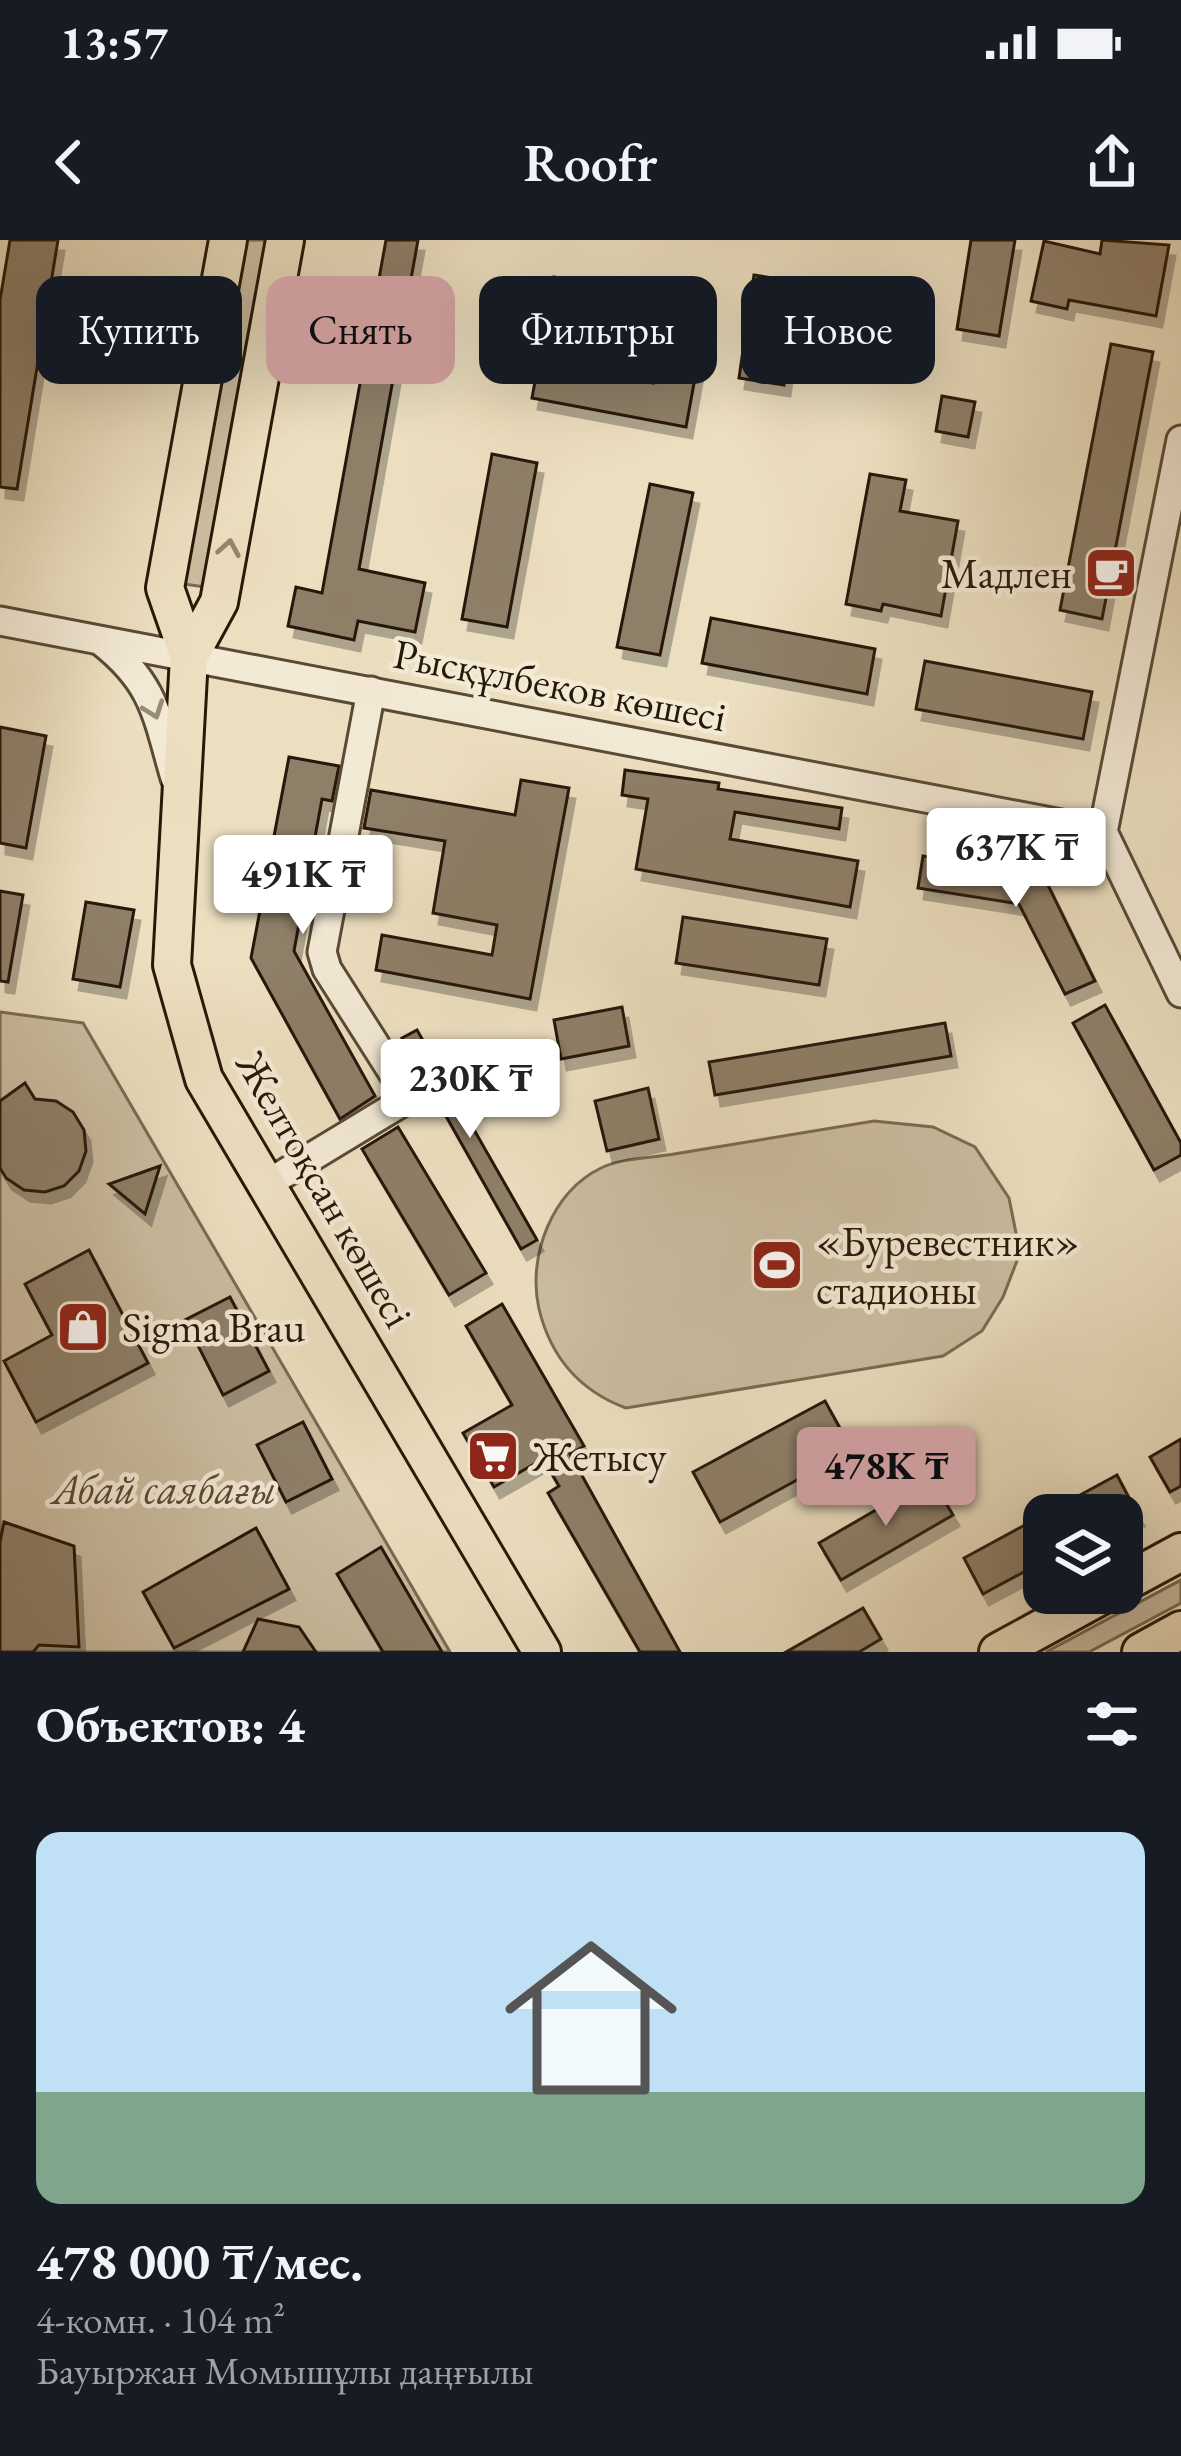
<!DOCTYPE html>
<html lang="ru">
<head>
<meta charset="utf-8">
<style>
  body { margin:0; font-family:"EB Garamond",serif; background:#242831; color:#f1f3f6; height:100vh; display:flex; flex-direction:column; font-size:45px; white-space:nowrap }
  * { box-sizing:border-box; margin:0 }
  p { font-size:39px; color:#9ea1a6 }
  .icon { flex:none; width:66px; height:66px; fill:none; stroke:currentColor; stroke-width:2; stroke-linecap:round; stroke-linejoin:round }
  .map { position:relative; height:1412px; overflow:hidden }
  .details { display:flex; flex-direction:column; background:#171b24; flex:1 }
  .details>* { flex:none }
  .top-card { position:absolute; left:36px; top:36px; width:1110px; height:108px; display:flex; gap:24px }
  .buttons { position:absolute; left:1023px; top:1254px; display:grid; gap:24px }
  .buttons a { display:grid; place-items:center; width:120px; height:120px; border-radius:24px; background:#171b24; box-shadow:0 12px 48px #0002; font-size:60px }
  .price { position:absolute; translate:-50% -102px; padding:0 27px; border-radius:12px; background:#fff; color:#222; font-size:39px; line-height:78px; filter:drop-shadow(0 3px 6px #0008) }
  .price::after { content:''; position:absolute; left:50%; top:72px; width:36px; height:27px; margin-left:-18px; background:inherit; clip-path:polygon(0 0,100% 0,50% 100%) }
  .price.on { background:#c59692; color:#111 }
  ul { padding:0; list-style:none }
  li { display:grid; align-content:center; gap:24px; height:636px; padding:0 36px }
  li span { display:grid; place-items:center; height:372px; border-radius:24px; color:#555 }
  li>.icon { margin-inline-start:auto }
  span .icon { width:216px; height:216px; fill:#fffc; stroke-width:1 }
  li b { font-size:51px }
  h2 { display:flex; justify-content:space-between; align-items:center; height:144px; padding:0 36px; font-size:51px }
  .tag { padding:0 42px; border-radius:24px; background:#171b24; box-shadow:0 12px 48px #0002; font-size:42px; line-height:108px }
  .tag.on { background:#c59692; color:#111 }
  .status { display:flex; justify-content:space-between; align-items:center; height:84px; padding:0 60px; background:#171b24; direction:ltr }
  .status svg { height:33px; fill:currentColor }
  header { display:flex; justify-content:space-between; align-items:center; height:156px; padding:0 36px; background:#171b24; font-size:54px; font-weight:600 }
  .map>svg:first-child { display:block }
</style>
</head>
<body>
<div class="status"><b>13:57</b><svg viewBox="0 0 49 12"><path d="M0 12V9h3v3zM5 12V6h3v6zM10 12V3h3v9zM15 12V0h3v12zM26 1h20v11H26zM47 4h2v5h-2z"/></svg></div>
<header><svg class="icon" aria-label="back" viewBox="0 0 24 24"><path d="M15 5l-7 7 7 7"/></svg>Roofr<svg class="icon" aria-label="share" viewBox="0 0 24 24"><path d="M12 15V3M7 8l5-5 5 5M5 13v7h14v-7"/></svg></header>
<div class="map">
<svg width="1181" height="1412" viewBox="0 0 1181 1412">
  <defs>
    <filter id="shadow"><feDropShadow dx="6" dy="11" stdDeviation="0" flood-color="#0004"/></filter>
  </defs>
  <rect width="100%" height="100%" fill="#ecdfc0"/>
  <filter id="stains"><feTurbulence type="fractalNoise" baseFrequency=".00167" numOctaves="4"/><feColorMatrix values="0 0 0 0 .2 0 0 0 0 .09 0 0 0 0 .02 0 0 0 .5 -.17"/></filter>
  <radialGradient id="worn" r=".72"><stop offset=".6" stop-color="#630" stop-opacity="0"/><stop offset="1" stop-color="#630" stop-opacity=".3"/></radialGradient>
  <g fill="#cbbda1" stroke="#7a6a54" stroke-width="3">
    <polygon points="247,0 269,0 205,347 184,344"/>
    <polygon points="0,772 83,783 450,1412 0,1412"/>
    <path d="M874 881 933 887 975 907 1009 958 1020 1013 1003 1057 982 1091 943 1116 626 1168C580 1151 551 1118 539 1069 527 1016 552 952 601 928 621 918 652 918 674 914 740 903 807 892 874 881Z"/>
    <polygon points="1181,1340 1181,1363 1089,1412 1046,1412"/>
  </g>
  <g fill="#8e7f68" stroke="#281808" stroke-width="3" filter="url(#shadow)">
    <polygon points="10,0 58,0 17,249 0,247 0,60"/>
    <polygon points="386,0 418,0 359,329 425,343 415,392 358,381 354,400 288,386 296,347 322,353"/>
    <polygon points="971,0 1015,0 999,96 957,89"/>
    <polygon points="1102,0 1169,5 1156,76 1069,60 1067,69 1031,61 1044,1 1100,14"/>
    <polygon points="754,35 799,42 784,145 739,138"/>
    <polygon points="554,37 594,44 579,129 653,143 669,59 708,67 686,187 532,158"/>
    <polygon points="1111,104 1153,112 1102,379 1060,370"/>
    <polygon points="942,156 975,162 968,197 936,191"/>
    <polygon points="492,214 537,223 507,387 462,379"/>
    <polygon points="870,234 906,240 900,271 958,281 941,376 883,364 881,371 846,364"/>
    <polygon points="650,244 693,253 660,415 617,407"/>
    <polygon points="711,378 875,409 867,454 702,423"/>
    <polygon points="925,421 1092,452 1083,499 916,469"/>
    <polygon points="0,487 46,496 26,608 0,603"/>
    <polygon points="289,517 339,526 332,561 322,559 294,711 375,856 340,879 251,718"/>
    <polygon points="625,530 719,543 718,549 842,568 839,589 735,572 730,599 858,621 850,667 636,629 648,559 622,555"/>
    <polygon points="521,540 569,548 530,759 376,730 382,695 492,715 497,685 433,673 445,601 364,588 371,550 515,575"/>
    <polygon points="923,616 1044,637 1095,741 1065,754 1019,664 918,648"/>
    <polygon points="0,651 23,655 8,742 0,741"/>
    <polygon points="86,662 134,670 120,747 73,739"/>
    <polygon points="683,677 827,699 819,745 676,723"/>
    <polygon points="1105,765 1181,903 1181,915 1154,930 1073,783"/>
    <polygon points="622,767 629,806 561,819 554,780"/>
    <polygon points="945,783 951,816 715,855 709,822"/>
    <polygon points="417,790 537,1000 521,1009 402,798"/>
    <polygon points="25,843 35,859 56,861 73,872 84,890 86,911 79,931 64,946 45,952 24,950 6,938 0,928 0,861"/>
    <polygon points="648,848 659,899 607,911 595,861"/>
    <polygon points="398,887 486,1033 449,1055 362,909"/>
    <polygon points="160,926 145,974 109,944"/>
    <polygon points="89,1010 148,1123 36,1182 4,1121 52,1095 25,1044"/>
    <polygon points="230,1057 269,1131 223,1155 185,1080"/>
    <polygon points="502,1064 584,1206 570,1214 680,1412 640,1412 548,1253 559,1246 543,1219 494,1247 463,1193 512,1165 466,1086"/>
    <polygon points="825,1161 852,1210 720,1282 693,1232"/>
    <polygon points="303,1182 332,1239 286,1262 257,1205"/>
    <polygon points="1181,1199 1181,1246 1170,1252 1150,1217"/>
    <polygon points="1117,1235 1138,1275 1044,1275 1044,1321 983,1354 964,1318"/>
    <polygon points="931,1238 953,1275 841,1340 819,1303"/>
    <polygon points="4,1282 74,1306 79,1407 39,1405 33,1412 0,1412 0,1302"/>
    <polygon points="256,1288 289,1349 174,1408 143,1352"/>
    <polygon points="381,1307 442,1412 383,1412 337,1334"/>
    <polygon points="863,1368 881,1399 859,1412 786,1412"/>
    <polygon points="258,1379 299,1387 316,1412 243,1412"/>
  </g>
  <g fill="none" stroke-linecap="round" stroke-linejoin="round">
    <g stroke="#594a36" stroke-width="33">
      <g id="minor">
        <polyline points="1181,200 1103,592 1181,753"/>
        <polyline points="0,381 1103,592"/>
        <path d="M102 402C155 444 157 476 175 538"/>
        <polyline points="267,944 409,858 327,729 322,712 371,451"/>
      </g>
    </g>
    <g stroke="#281808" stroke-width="42">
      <g id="major">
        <polyline points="228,0 165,348 189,417 172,725 204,839 542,1412"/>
        <polyline points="189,417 219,362 285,0"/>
        <polyline points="1122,1344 1181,1312"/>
        <polyline points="998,1412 1106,1353"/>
        <polyline points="1141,1412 1181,1390"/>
      </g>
    </g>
    <use href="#minor" stroke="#f3ead6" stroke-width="27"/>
    <use href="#major" stroke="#ecdfc0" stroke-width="36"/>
  </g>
  <defs><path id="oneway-chevron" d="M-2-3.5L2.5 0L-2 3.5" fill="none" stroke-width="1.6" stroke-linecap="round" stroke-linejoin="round" transform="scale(3)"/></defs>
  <use stroke="#94856d" href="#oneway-chevron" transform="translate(229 308) rotate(-80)"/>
  <use stroke="#988c79" href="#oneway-chevron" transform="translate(154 470) rotate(70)"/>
  <defs>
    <g id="cafe-square" transform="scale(2.7)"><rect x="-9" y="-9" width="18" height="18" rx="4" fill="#8f2418" stroke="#f3ead6"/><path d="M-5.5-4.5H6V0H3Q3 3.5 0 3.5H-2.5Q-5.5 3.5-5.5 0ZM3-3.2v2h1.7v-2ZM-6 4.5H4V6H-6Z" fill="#fff"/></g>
    <g id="stadium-square" transform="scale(2.7)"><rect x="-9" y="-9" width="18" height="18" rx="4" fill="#8f2418" stroke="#f3ead6"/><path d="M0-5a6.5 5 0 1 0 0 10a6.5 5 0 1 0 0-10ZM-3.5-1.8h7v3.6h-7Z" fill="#fff"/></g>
    <g id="shop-square" transform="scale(2.7)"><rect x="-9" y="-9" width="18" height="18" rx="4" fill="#8f2418" stroke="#f3ead6"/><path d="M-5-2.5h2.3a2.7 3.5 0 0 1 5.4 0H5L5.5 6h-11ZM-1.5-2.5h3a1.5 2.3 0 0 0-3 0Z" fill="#fff"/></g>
    <g id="supermarket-square" transform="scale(2.7)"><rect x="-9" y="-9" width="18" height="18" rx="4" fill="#8f2418" stroke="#f3ead6"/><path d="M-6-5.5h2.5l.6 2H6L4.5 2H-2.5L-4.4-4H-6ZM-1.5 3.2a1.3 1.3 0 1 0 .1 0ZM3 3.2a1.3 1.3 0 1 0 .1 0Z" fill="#fff"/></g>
  </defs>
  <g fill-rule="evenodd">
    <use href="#cafe-square" x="1111" y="333"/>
    <use href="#stadium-square" x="777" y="1025"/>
    <use href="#shop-square" x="83" y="1087"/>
    <use href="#supermarket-square" x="493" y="1216"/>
  </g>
  <g text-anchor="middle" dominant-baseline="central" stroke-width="9" stroke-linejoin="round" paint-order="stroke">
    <g font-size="42" fill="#281808" stroke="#f3ead6" text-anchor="start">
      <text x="1072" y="333" text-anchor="end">Мадлен</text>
      <text x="816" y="1001">«Буревестник»<tspan x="816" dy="48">стадионы</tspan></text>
      <text x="122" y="1087">Sigma Brau</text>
      <text x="532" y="1216">Жетысу</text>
    </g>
    <g font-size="42" fill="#281808" stroke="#f3ead6">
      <text transform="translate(560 445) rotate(11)">Рысқұлбеков көшесі</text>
      <text transform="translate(325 949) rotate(60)">Желтоқсан көшесі</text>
    </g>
    <g font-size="42" font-style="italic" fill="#594a36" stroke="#f3ead6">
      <text x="164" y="1248">Абай саябағы</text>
    </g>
  </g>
  <rect width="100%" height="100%" filter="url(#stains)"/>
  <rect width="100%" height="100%" fill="url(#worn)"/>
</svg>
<div class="buttons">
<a><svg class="icon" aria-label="layers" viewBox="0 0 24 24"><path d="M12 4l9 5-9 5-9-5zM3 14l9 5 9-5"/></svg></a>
</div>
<b class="price" style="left:1016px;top:670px">637K ₸</b>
<b class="price" style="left:303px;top:697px">491K ₸</b>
<b class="price" style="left:470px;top:901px">230K ₸</b>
<b class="price on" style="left:886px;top:1289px">478K ₸</b>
<div class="top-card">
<a class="tag">Купить</a>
<a class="tag on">Снять</a>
<a class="tag">Фильтры</a>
<a class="tag">Новое</a>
</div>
</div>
<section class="details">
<h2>Объектов: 4<svg class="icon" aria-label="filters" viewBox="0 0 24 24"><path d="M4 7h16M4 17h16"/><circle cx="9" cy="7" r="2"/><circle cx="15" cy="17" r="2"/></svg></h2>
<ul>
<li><span style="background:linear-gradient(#bfe0f5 70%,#7fa58c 0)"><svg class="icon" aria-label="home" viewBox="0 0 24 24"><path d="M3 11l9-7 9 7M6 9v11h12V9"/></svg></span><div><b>478 000 ₸/мес.</b><p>4-комн. · 104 m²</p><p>Бауыржан Момышұлы даңғылы</p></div></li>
</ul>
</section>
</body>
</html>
